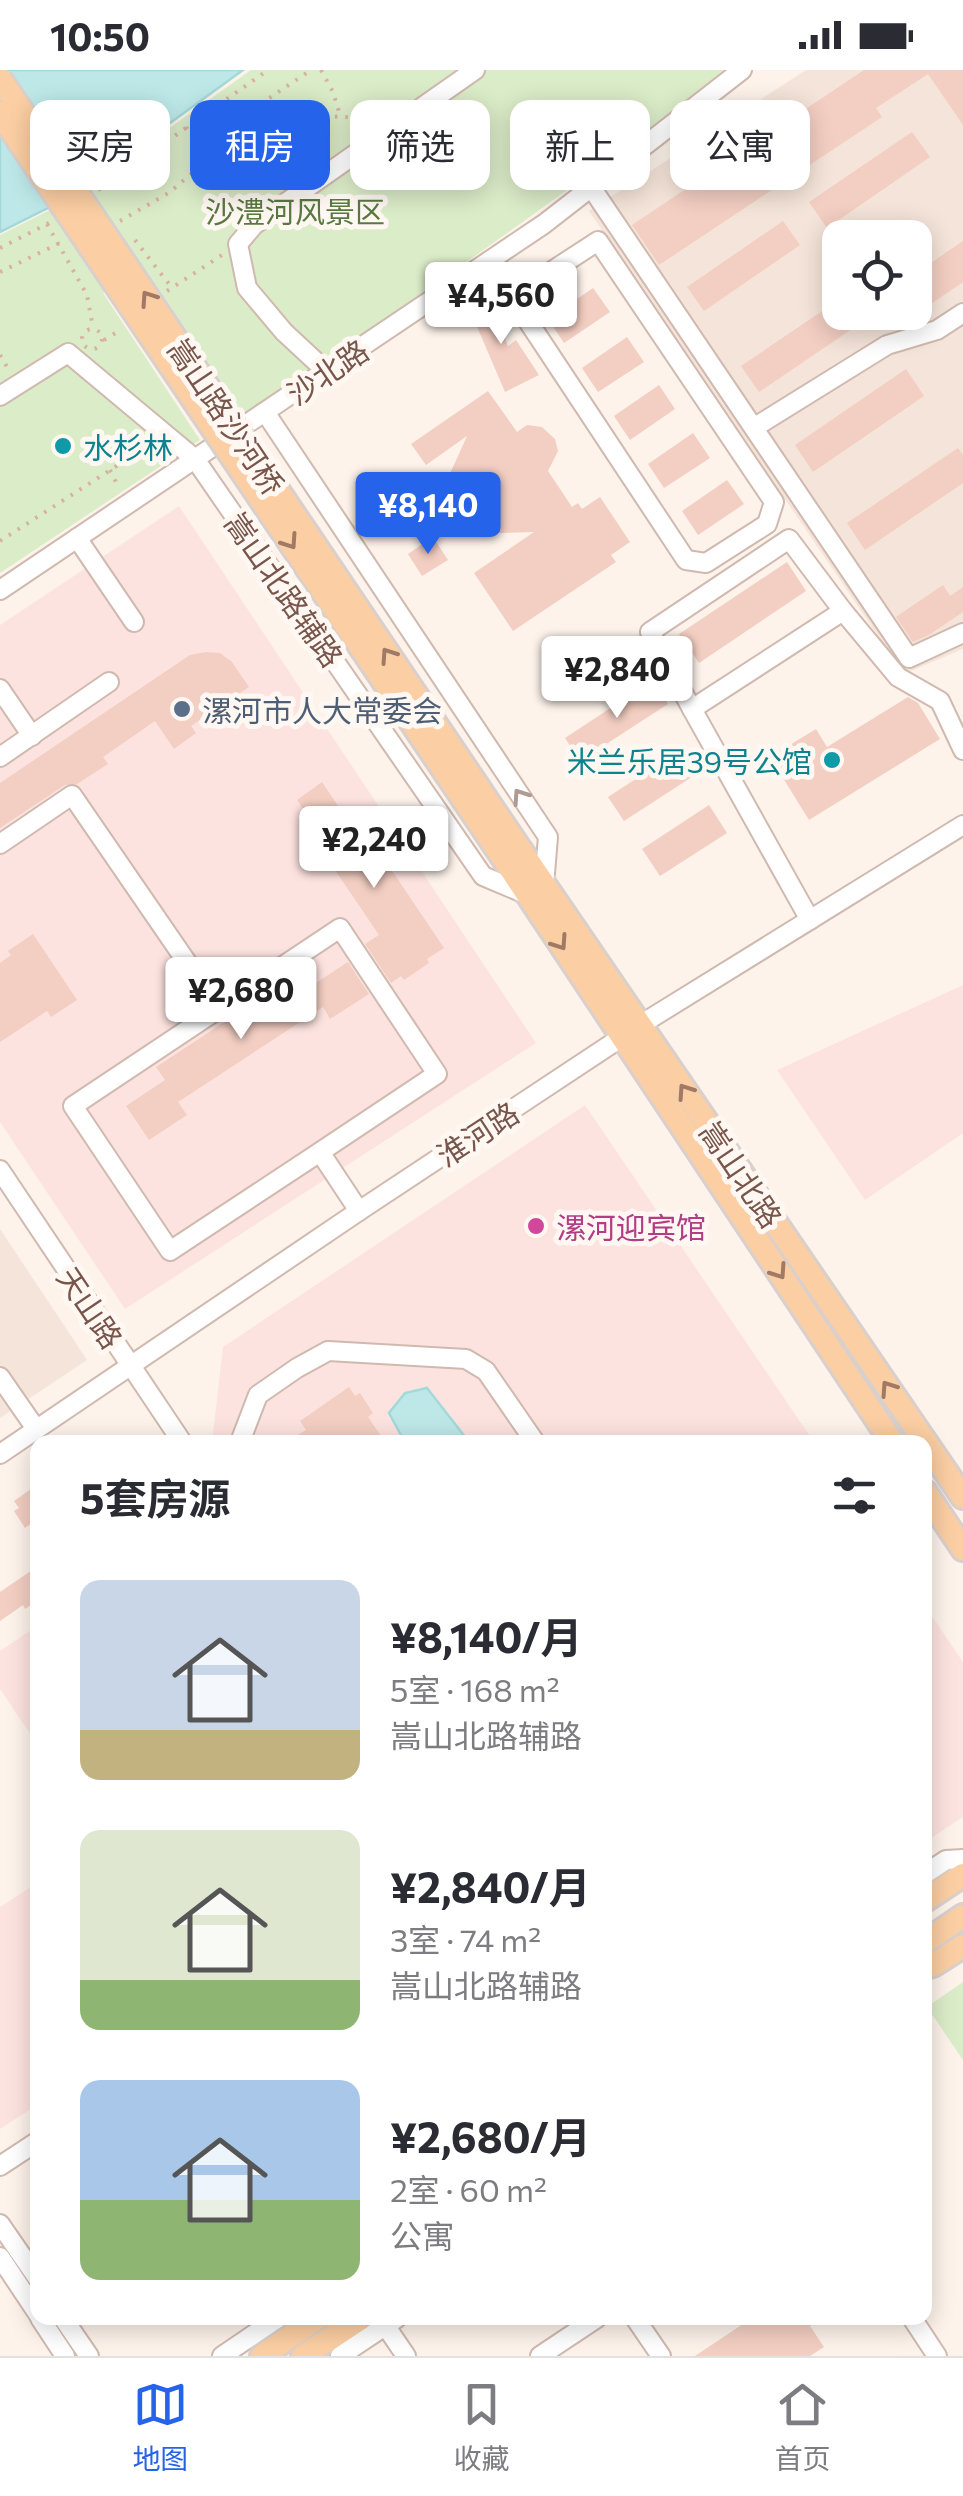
<!DOCTYPE html>
<html lang="zh">
<head>
<meta charset="utf-8">
<style>
  body { margin:0; font-family:Commissioner,"Noto Sans SC",sans-serif; background:#f2f2f3; color:#2b2b33; height:100vh; display:flex; flex-direction:column; font-size:38px; white-space:nowrap }
  * { box-sizing:border-box; margin:0 }
  p { font-size:32px; color:#7c7c81 }
  .icon { flex:none; width:55px; height:55px; fill:none; stroke:currentColor; stroke-width:2; stroke-linecap:round; stroke-linejoin:round }
  .map { position:relative; flex:1; overflow:hidden }
  .side { position:absolute; left:30px; top:1365px; width:902px; height:890px; display:flex; flex-direction:column; background:#fff; border-radius:20px; box-shadow:0 5px 25px #0003 }
  .side>* { flex:none }
  .banner { position:absolute; left:30px; top:30px; width:905px; height:90px; display:flex; gap:20px }
  .fabs { position:absolute; left:822px; top:150px; display:grid; gap:20px }
  .fabs a { display:grid; place-items:center; width:110px; height:110px; border-radius:20px; background:#fff; box-shadow:0 5px 25px #0003; font-size:50px }
  .price { position:absolute; translate:-50% -85px; padding:0 22px; border-radius:10px; background:#fff; color:#222; font-size:32px; line-height:65px; filter:drop-shadow(0 2px 5px #0008) }
  .price::after { content:''; position:absolute; left:50%; top:60px; width:30px; height:22px; margin-left:-15px; background:inherit; clip-path:polygon(0 0,100% 0,50% 100%) }
  .price.active { background:#2563eb; color:#fff }
  ul { padding:0; list-style:none }
  li { display:flex; align-items:center; gap:30px; height:250px; padding:0 50px }
  li span { display:grid; place-items:center; flex:none; width:280px; height:200px; border-radius:20px; color:#555 }
  li>.icon { margin-inline-start:auto }
  span .icon { width:120px; height:120px; fill:#fffc; stroke-width:1 }
  li b { font-size:42px }
  h2 { display:flex; justify-content:space-between; align-items:center; height:120px; padding:0 50px; font-size:42px }
  .pill { padding:0 35px; border-radius:20px; background:#fff; box-shadow:0 5px 25px #0003; font-size:35px; line-height:90px }
  .pill.active { background:#2563eb; color:#fff }
  .status { display:flex; justify-content:space-between; align-items:center; height:70px; padding:0 50px; background:#fff; direction:ltr }
  .status svg { height:28px; fill:currentColor }
  .tab-bar { display:flex; justify-content:space-around; align-items:center; height:140px; border-top:2px solid #e1e1e2; background:#fff; font-size:28px; color:#7c7c81 }
  .tab-bar a { display:grid; justify-items:center; gap:5px }
  .tab-bar .active { color:#2563eb }
  .map>svg:first-child { display:block }
</style>
</head>
<body>
<div class="status"><b>10:50</b><svg viewBox="0 0 49 12"><path d="M0 12V9h3v3zM5 12V6h3v6zM10 12V3h3v9zM15 12V0h3v12zM26 1h20v11H26zM47 4h2v5h-2z"/></svg></div>
<div class="map">
<svg width="963" height="2286" viewBox="0 0 963 2286">
  <rect width="100%" height="100%" fill="#fdf3eb"/>
  <g fill="#f5e4d9" fill-rule="evenodd">
    <path d="M806 0H963V579L904 604 589 141ZM840 168H915V242H840Z"/>
    <polygon points="0,1159 87,1290 0,1348"/>
  </g>
  <g fill="#fde3df">
    <polygon points="179,436 536,973 125,1239 0,1052 0,555"/>
    <polygon points="963,915 963,1063 865,1130 777,1000"/>
    <polygon points="585,1035 814,1372 212,1372 223,1277"/>
    <polygon points="925,1536 963,1592 963,1747 925,1772"/>
    <polygon points="37,1556 37,1674 0,1619 0,1581"/>
    <polygon points="37,1813 37,2035 0,2059 0,1837"/>
  </g>
  <g fill="#dbecc8">
    <path d="M251 0H731C572 119 409 233 245 346L144 198 103 223 200 370 0 503V165L64 133Z"/>
    <polygon points="963,1912 963,1990 927,1937"/>
  </g>
  <g fill="#bee8e8" stroke="#a4d9da" stroke-width="2.5">
    <polygon points="0,0 243,0 64,130 0,162"/>
    <polygon points="427,1318 469,1372 394,1372 402,1367 389,1343 405,1323"/>
  </g>
  <g fill="#f3cec2">
    <polygon points="864,0 963,0 963,55 928,4 876,38 882,47 659,195 632,155"/>
    <polygon points="912,62 930,87 827,158 809,132"/>
    <polygon points="783,151 800,175 704,241 687,217"/>
    <polygon points="963,171 963,212 928,236 915,217 915,204"/>
    <polygon points="593,218 610,242 564,273 548,249"/>
    <polygon points="485,224 508,276 516,270 539,305 505,322 466,231"/>
    <polygon points="840,229 840,242 877,242 759,322 741,296"/>
    <polygon points="627,267 644,292 598,322 582,298"/>
    <polygon points="906,299 924,326 813,402 795,375"/>
    <polygon points="659,315 675,339 630,370 614,346"/>
    <polygon points="488,321 517,362 527,355 542,357 555,369 558,381 548,401 572,437 578,433 582,439 600,427 630,472 611,485 616,492 513,561 474,503 534,462 472,464 449,457 443,431 443,419 467,366 426,395 411,374"/>
    <polygon points="693,363 710,388 664,418 648,394"/>
    <polygon points="958,378 963,385 963,413 865,480 847,453"/>
    <polygon points="727,410 744,434 698,465 682,441"/>
    <polygon points="433,467 448,490 422,506 408,484"/>
    <polygon points="787,492 806,521 699,593 679,564"/>
    <polygon points="943,515 950,526 963,517 963,542 929,565 913,572 896,547"/>
    <polygon points="206,582 220,583 232,592 249,617 191,656 196,663 174,679 155,651 103,687 108,694 77,714 65,715 0,758 0,713 190,585"/>
    <polygon points="653,610 668,634 580,691 565,668"/>
    <polygon points="908,627 918,633 940,669 809,750 770,687 816,659 827,677"/>
    <polygon points="685,677 701,701 624,751 608,727"/>
    <polygon points="322,712 365,776 372,771 444,878 427,889 429,893 404,910 401,906 391,913 365,874 379,865 333,797 340,793 297,730"/>
    <polygon points="709,735 727,763 660,806 642,779"/>
    <polygon points="33,864 77,930 51,947 47,941 0,972 0,893 11,885 8,881"/>
    <polygon points="348,892 369,924 330,949 323,937 178,1032 187,1045 149,1070 126,1036 165,1010 156,997 302,901 311,916"/>
    <polygon points="349,1317 355,1326 360,1323 373,1343 368,1347 381,1366 370,1372 286,1372 306,1360 300,1351"/>
    <polygon points="38,1414 38,1449 25,1458 14,1441 19,1438 14,1431"/>
    <polygon points="38,1496 38,1530 25,1539 23,1535 0,1551 0,1522"/>
    <polygon points="752,2248 823,2248 810,2256 824,2277 810,2286 695,2286"/>
  </g>
  <g fill="none" stroke-linecap="round" stroke-linejoin="round">
    <g stroke="#d0b9af" stroke-width="22">
      <g id="minor">
        <polyline points="591,117 909,588 963,563"/>
        <polyline points="489,191 512,227 686,490 706,493 767,454 774,432 598,171 512,227"/>
        <polyline points="326,301 284,262 247,218 238,174 254,155 475,0"/>
        <polyline points="0,326 68,283 195,389 483,806 528,825"/>
        <polyline points="265,342 548,767 544,815"/>
        <polyline points="755,357 887,275 937,260 963,243"/>
        <polyline points="77,468 134,552"/>
        <polyline points="0,520 544,154 742,0"/>
        <polyline points="0,619 32,666"/>
        <polyline points="692,639 650,562 789,469 843,541"/>
        <polyline points="0,687 109,612"/>
        <polyline points="0,774 72,725 219,939"/>
        <polyline points="810,850 692,639 843,541 898,607 940,631 963,680"/>
        <polyline points="320,1082 437,1004 340,858 73,1036 170,1181 320,1082 359,1141"/>
        <polyline points="0,1100 182,1372"/>
        <polyline points="0,1307 36,1359"/>
        <polyline points="240,1372 258,1325 297,1298 328,1281 466,1289 486,1301 535,1372"/>
        <polyline points="0,1384 359,1141 640,955 963,755"/>
        <polyline points="925,1804 946,1790 963,1789"/>
        <polyline points="0,2096 38,2071"/>
        <polyline points="0,2154 38,2209"/>
        <polyline points="0,2187 38,2244"/>
        <polyline points="40,2248 65,2286"/>
        <polyline points="63,2248 89,2286"/>
        <polyline points="635,2248 661,2286"/>
        <polyline points="912,2248 937,2286"/>
        <polyline points="385,2255 406,2286"/>
        <polyline points="222,2286 278,2248"/>
        <polyline points="340,2286 397,2248"/>
        <polyline points="540,2286 597,2248"/>
      </g>
    </g>
    <g stroke="#d9d0cd" stroke-width="28">
      <g id="major">
        <polyline points="521,781 963,1427"/>
        <polyline points="506,792 892,1372"/>
        <polyline points="925,1422 963,1479"/>
        <polyline points="925,1830 963,1805"/>
        <polyline points="925,1872 963,1846"/>
        <polyline points="925,1897 933,1895 963,1876"/>
        <polyline points="262,2286 317,2248"/>
        <polyline points="303,2286 361,2248"/>
      </g>
    </g>
    <g stroke="#d9b1a4" stroke-width="4" stroke-dasharray="2.5 8" stroke-linecap="butt">
      <polyline points="321,0 333,22 340,45"/>
      <polyline points="197,49 211,69"/>
      <polyline points="186,57 199,78"/>
      <path d="M243 61C250 62 259 65 267 64 303 61 334 32 368 56"/>
      <polygon points="211,69 233,102 216,114 193,81"/>
      <polyline points="219,81 240,64 268,29 311,0"/>
      <polyline points="224,108 246,142"/>
      <polyline points="98,120 268,0"/>
      <polyline points="120,151 170,122 203,94"/>
      <polyline points="47,154 87,225 93,258"/>
      <polyline points="135,170 172,218"/>
      <polyline points="0,178 49,153"/>
      <polyline points="0,202 64,171"/>
      <polyline points="167,221 222,185"/>
      <circle cx="92" cy="269" r="10"/>
      <polyline points="104,270 122,259"/>
      <polyline points="0,285 10,302"/>
      <polyline points="110,400 119,418"/>
      <polyline points="0,471 143,379 151,371"/>
    </g>
    <use href="#minor" stroke="#fff" stroke-width="18"/>
    <use href="#major" stroke="#fbcea3" stroke-width="22"/>
    <g stroke="#d9d0cd" stroke-width="28" stroke-linecap="butt">
      <g id="major-bridge">
        <polyline points="0,9 521,781"/>
        <polyline points="0,43 506,792"/>
      </g>
    </g>
    <use href="#major-bridge" stroke="#fbcea3" stroke-width="22"/>
  </g>
  <defs><path id="oneway-chevron" d="M-2-3.5L2.5 0L-2 3.5" fill="none" stroke-width="1.6" stroke-linecap="round" stroke-linejoin="round" transform="scale(2.5)"/></defs>
  <g stroke="#a07a66">
    <use href="#oneway-chevron" transform="translate(148 228) rotate(-124)"/>
    <use href="#oneway-chevron" transform="translate(290 472) rotate(56)"/>
    <use href="#oneway-chevron" transform="translate(388 585) rotate(-124)"/>
    <use href="#oneway-chevron" transform="translate(560 873) rotate(56)"/>
    <use href="#oneway-chevron" transform="translate(685 1021) rotate(-124)"/>
    <use href="#oneway-chevron" transform="translate(779 1202) rotate(56)"/>
    <use href="#oneway-chevron" transform="translate(888 1318) rotate(-124)"/>
  </g>
  <use stroke="#af9a94" href="#oneway-chevron" transform="translate(520 726) rotate(-124)"/>
  <g fill="#0f9aa8" stroke="#fff8f2" stroke-width="4">
    <circle cx="63" cy="376" r="10"/>
    <circle cx="832" cy="690" r="10"/>
  </g>
  <circle fill="#5c6f8a" stroke="#fff8f2" stroke-width="4" cx="182" cy="639" r="10"/>
  <circle fill="#d1479c" stroke="#fff8f2" stroke-width="4" cx="536" cy="1156" r="10"/>
  <g text-anchor="middle" dominant-baseline="central" stroke-width="10" stroke-linejoin="round" paint-order="stroke">
    <g font-size="30" fill="#597941" stroke="#fff8f2">
      <text x="295" y="140">沙澧河风景区</text>
    </g>
    <g font-size="30" fill="#79564c" stroke="#fff8f2">
      <text transform="translate(327 301) rotate(-34)">沙北路</text>
      <text transform="translate(227 346) rotate(56)">嵩山路沙河桥</text>
      <text transform="translate(285 519) rotate(55)">嵩山北路辅路</text>
      <text transform="translate(477 1063) rotate(-33)">淮河路</text>
      <text transform="translate(742 1104) rotate(56)">嵩山北路</text>
      <text transform="translate(91 1237) rotate(56)">天山路</text>
    </g>
    <g font-size="30" fill="#0d838f" stroke="#fff8f2" text-anchor="start">
      <text x="83" y="376">水杉林</text>
      <text x="812" y="690" text-anchor="end">米兰乐居39号公馆</text>
    </g>
    <g font-size="30" fill="#4e5e75" stroke="#fff8f2" text-anchor="start">
      <text x="202" y="639">漯河市人大常委会</text>
    </g>
    <g font-size="30" fill="#b23c85" stroke="#fff8f2" text-anchor="start">
      <text x="556" y="1156">漯河迎宾馆</text>
    </g>
  </g>
</svg>
<div class="fabs">
<a><svg class="icon" aria-label="locate" viewBox="0 0 24 24"><circle cx="12" cy="12" r="6"/><path d="M12 2v4M12 18v4M2 12h4M18 12h4"/></svg></a>
</div>
<b class="price" style="left:501px;top:277px">¥4,560</b>
<b class="price active" style="left:428px;top:487px">¥8,140</b>
<b class="price" style="left:617px;top:651px">¥2,840</b>
<b class="price" style="left:374px;top:821px">¥2,240</b>
<b class="price" style="left:241px;top:972px">¥2,680</b>
<div class="banner">
<a class="pill">买房</a>
<a class="pill active">租房</a>
<a class="pill">筛选</a>
<a class="pill">新上</a>
<a class="pill">公寓</a>
</div>
<section class="side">
<h2>5套房源<svg class="icon" aria-label="filters" viewBox="0 0 24 24"><path d="M4 7h16M4 17h16"/><circle cx="9" cy="7" r="2"/><circle cx="15" cy="17" r="2"/></svg></h2>
<ul>
<li><span style="background:linear-gradient(#c9d6e8 75%,#c2b280 0)"><svg class="icon" aria-label="home" viewBox="0 0 24 24"><path d="M3 11l9-7 9 7M6 9v11h12V9"/></svg></span><div><b>¥8,140/月</b><p>5室 · 168 m²</p><p>嵩山北路辅路</p></div></li>
<li><span style="background:linear-gradient(#dfe7d0 75%,#8fb573 0)"><svg class="icon" aria-label="home" viewBox="0 0 24 24"><path d="M3 11l9-7 9 7M6 9v11h12V9"/></svg></span><div><b>¥2,840/月</b><p>3室 · 74 m²</p><p>嵩山北路辅路</p></div></li>
<li><span style="background:linear-gradient(#a9c7e8 60%,#8fb573 0)"><svg class="icon" aria-label="home" viewBox="0 0 24 24"><path d="M3 11l9-7 9 7M6 9v11h12V9"/></svg></span><div><b>¥2,680/月</b><p>2室 · 60 m²</p><p>公寓</p></div></li>
</ul>
</section>
</div>
<nav class="tab-bar">
<a class="active"><svg class="icon" aria-label="map" viewBox="0 0 24 24"><path d="M3 6l6-2 6 2 6-2v14l-6 2-6-2-6 2zM9 4v14M15 6v14"/></svg>地图</a>
<a><svg class="icon" aria-label="saved" viewBox="0 0 24 24"><path d="M7 4h10v16l-5-4-5 4z"/></svg>收藏</a>
<a><svg class="icon" aria-label="home" viewBox="0 0 24 24"><path d="M3 11l9-7 9 7M6 9v11h12V9"/></svg>首页</a>
</nav>
</body>
</html>
